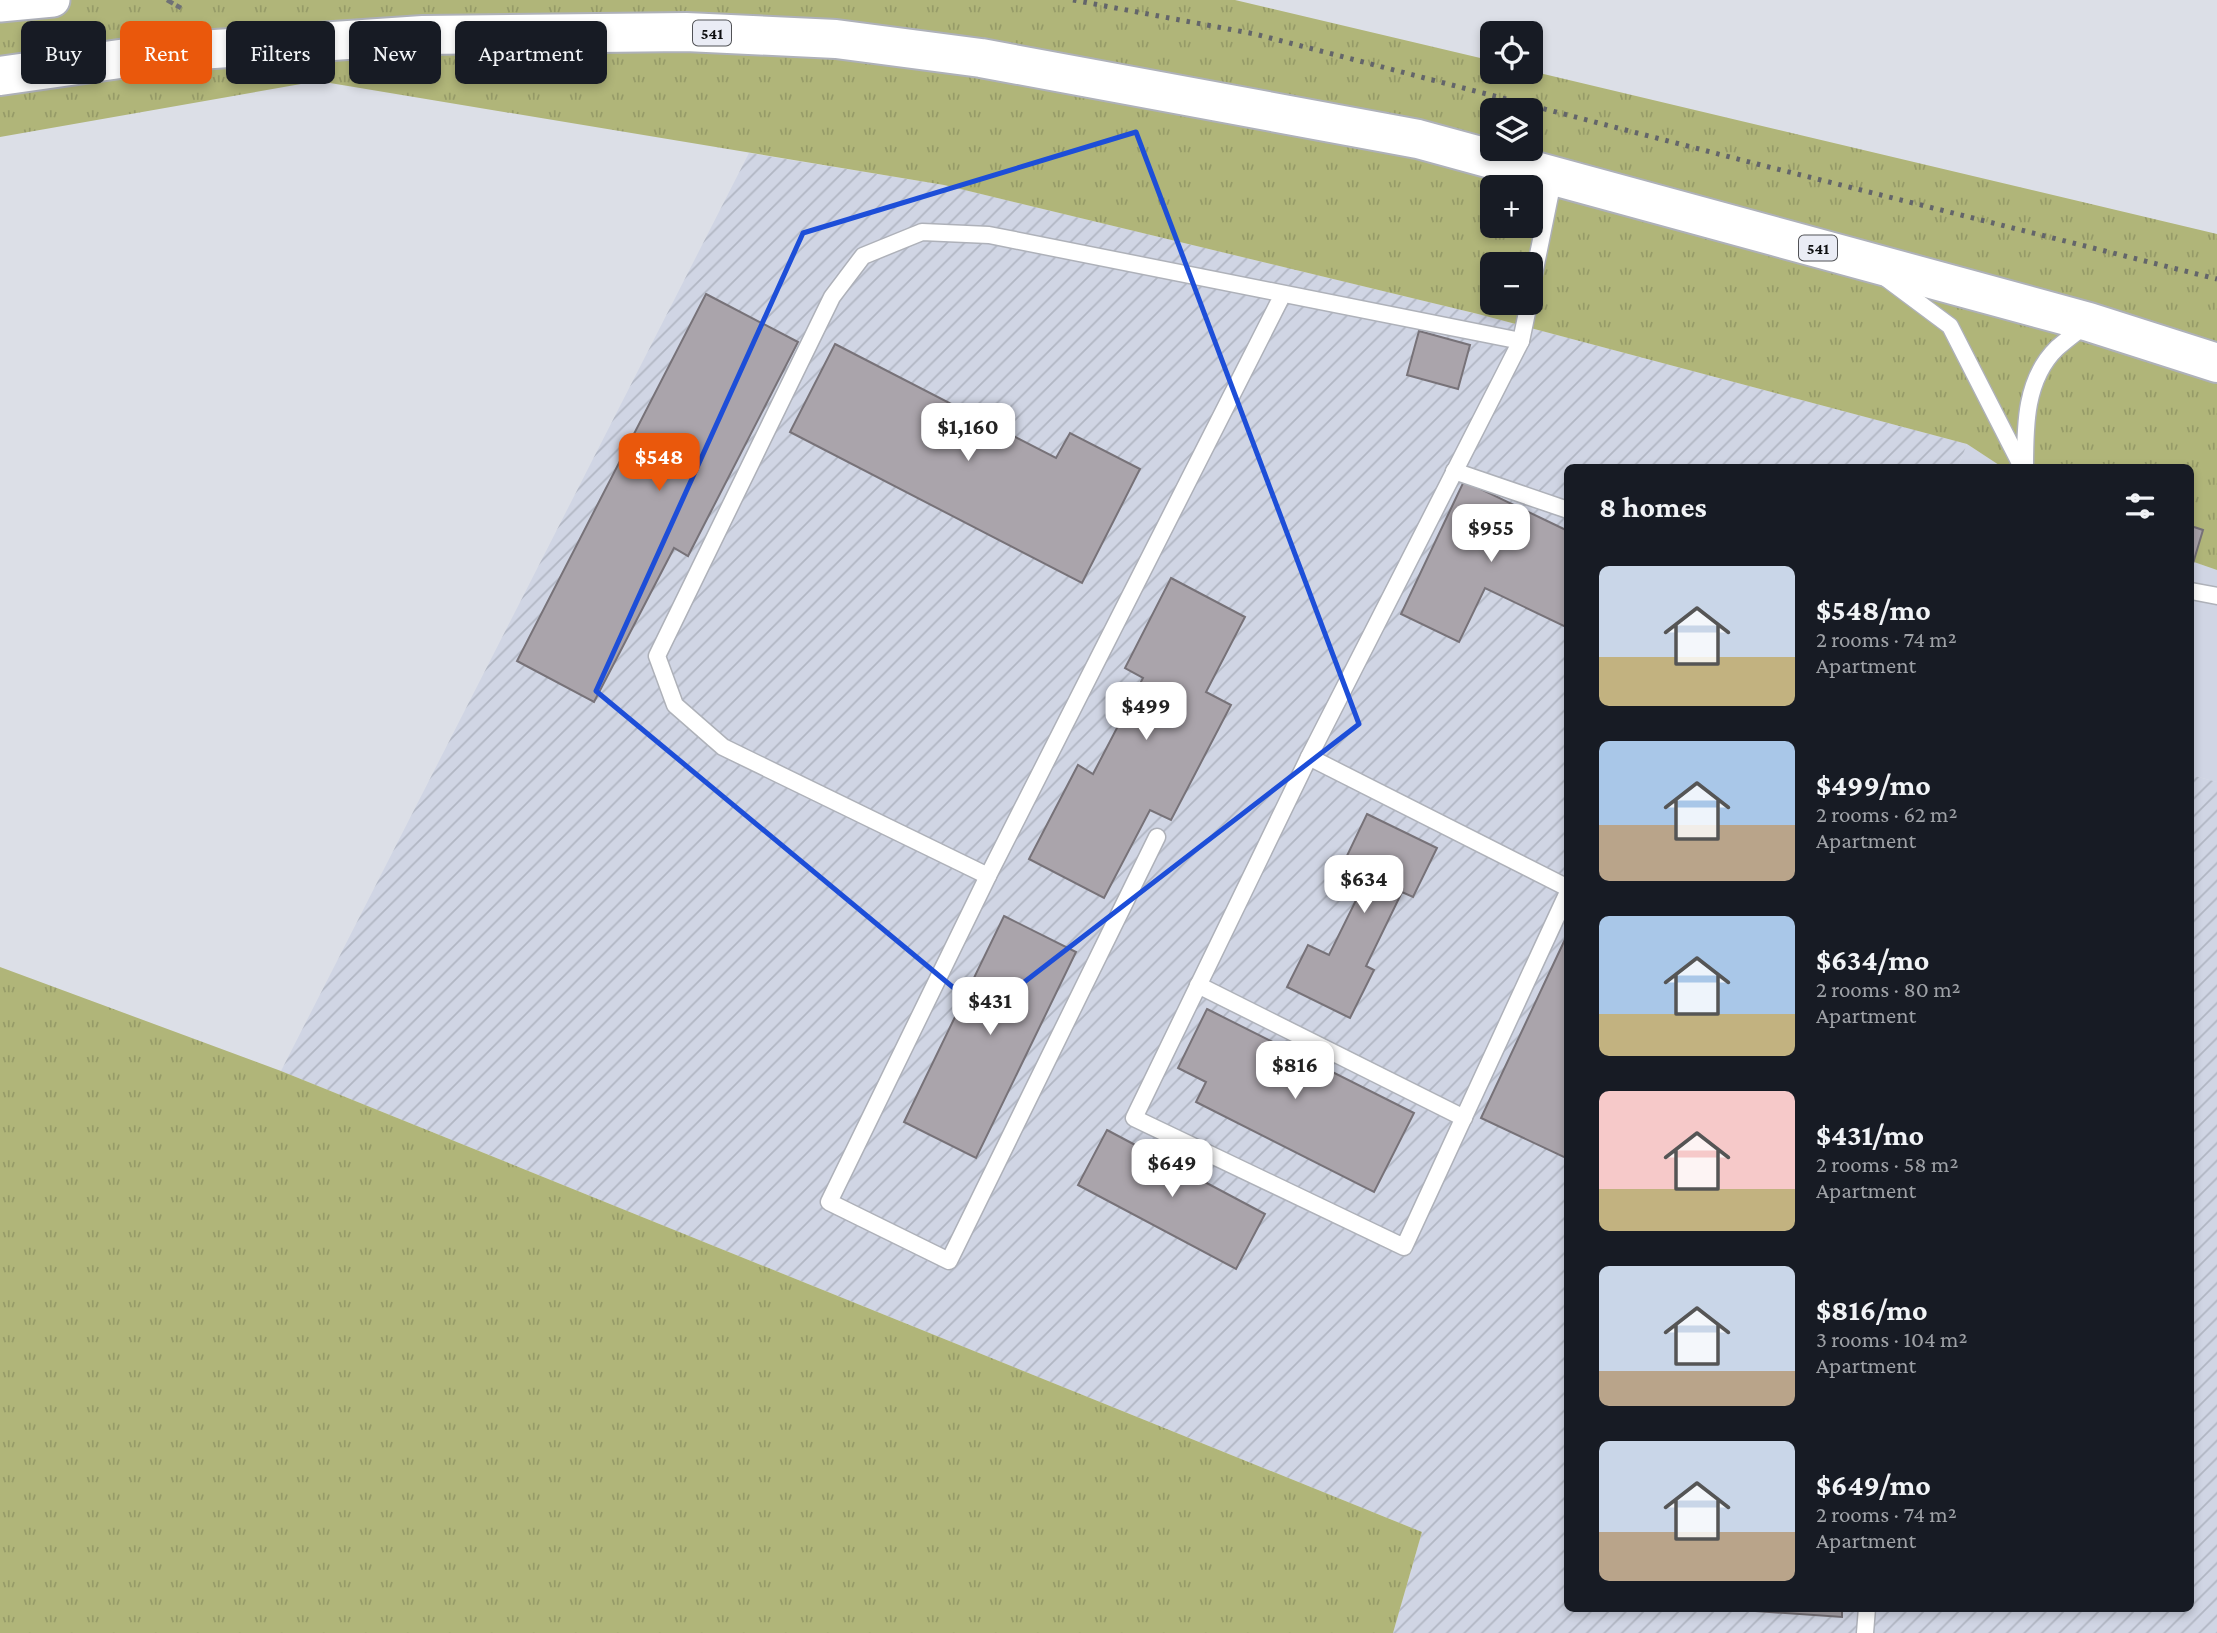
<!DOCTYPE html>
<html lang="en">
<head>
<meta charset="utf-8">
<style>
  body { margin:0; font-family:"Crimson Pro",serif; background:#242831; color:#f1f3f6; height:100vh; display:flex; flex-direction:column; font-size:26px; white-space:nowrap }
  * { box-sizing:border-box; margin:0 }
  p { font-size:23px; color:#9ea1a6 }
  .icon { flex:none; width:38px; height:38px; fill:none; stroke:currentColor; stroke-width:2; stroke-linecap:round; stroke-linejoin:round }
  .map { position:relative; flex:1; overflow:hidden }
  .drawer { position:absolute; left:1564px; top:464px; width:630px; height:1148px; display:flex; flex-direction:column; background:#171b24; border-radius:10px; box-shadow:0 4px 10px #0003 }
  .drawer>* { flex:none }
  .banner { position:absolute; left:21px; top:21px; width:665px; height:63px; display:flex; gap:14px }
  .controls { position:absolute; left:1480px; top:21px; display:grid; gap:14px }
  .controls a { display:grid; place-items:center; width:63px; height:63px; border-radius:10px; background:#171b24; box-shadow:0 4px 10px #0003; font-size:35px }
  .price { position:absolute; translate:-50% -60px; padding:0 16px; border-radius:14px; background:#fff; color:#222; font-size:23px; line-height:46px; filter:drop-shadow(0 2px 4px #0008) }
  .price::after { content:''; position:absolute; left:50%; top:42px; width:21px; height:16px; margin-left:-10px; background:inherit; clip-path:polygon(0 0,100% 0,50% 100%) }
  .price.selected { background:#ea580c; color:#fff }
  ul { padding:0; list-style:none }
  li { display:flex; align-items:center; gap:21px; height:175px; padding:0 35px }
  li span { display:grid; place-items:center; flex:none; width:196px; height:140px; border-radius:10px; color:#555 }
  li>.icon { margin-inline-start:auto }
  span .icon { width:84px; height:84px; fill:#fffc; stroke-width:1 }
  li b { font-size:30px }
  h2 { display:flex; justify-content:space-between; align-items:center; height:84px; padding:0 35px; font-size:30px }
  .tag { padding:0 24px; border-radius:10px; background:#171b24; box-shadow:0 4px 10px #0003; font-size:24px; line-height:63px }
  .tag.selected { background:#ea580c; color:#fff }
  .map>svg:first-child { display:block }
</style>
</head>
<body>
<div class="map">
<svg width="2217" height="1633" viewBox="0 0 2217 1633">
  <defs>
    <pattern id="industrial-furrows" width="10" height="10" patternUnits="userSpaceOnUse" patternTransform="scale(1.75)"><rect width="10" height="10" fill="#d0d5e4"/><path d="M-1 1l2-2M0 10L10 0M9 11l2-2" fill="none" stroke="#b1b6c3"/></pattern>
    <pattern id="grass-tufts" width="24" height="20" patternUnits="userSpaceOnUse" patternTransform="scale(1.75)"><rect width="24" height="20" fill="#b0b579"/><path d="M3 7l-1-3M5 7V3M7 7l1-3M15 17l-1-3M17 17v-4M19 17l1-3" fill="none" stroke="#969b68"/></pattern>
  </defs>
  <rect width="100%" height="100%" fill="#dcdfe7"/>
  <g fill="#d0d5e4">
    <polygon points="1967,444 2002,467 1958,467"/>
    <polygon points="2191,561 2217,570 2217,782 2191,775"/>
  </g>
  <polygon fill="url(#industrial-furrows)" points="749,153 944,185 1478,314 1967,444 1958,467 1568,467 1568,1608 2191,1608 2191,775 2217,782 2217,1633 1393,1633 1422,1532 281,1071"/>
  <g fill="url(#grass-tufts)" fill-rule="evenodd">
    <path d="M0 0H1235L1493 61V72L1531 71 2217 234V570L2191 561V467H2002L1967 444 1478 314 944 185 318 81 0 137ZM1493 110H1531V149H1493ZM1493 187H1531V226H1493ZM1493 264H1531V303H1493Z"/>
    <polygon points="0,967 281,1071 1422,1532 1393,1633 0,1633"/>
  </g>
  <g fill="#aaa4ab" stroke="#777278" stroke-width="2">
    <polygon points="706,294 798,342 688,556 674,548 594,702 517,661"/>
    <polygon points="1419,331 1470,345 1458,389 1407,375"/>
    <polygon points="835,344 1056,458 1070,433 1140,469 1082,583 790,432"/>
    <polygon points="1464,481 1568,531 1568,628 1485,588 1459,642 1401,614"/>
    <polygon points="2191,526 2203,530 2191,570"/>
    <polygon points="1171,578 1245,617 1206,692 1231,705 1171,820 1150,810 1104,898 1029,859 1078,765 1093,774 1143,678 1125,668"/>
    <polygon points="1367,814 1437,848 1413,897 1402,892 1366,966 1374,970 1350,1018 1287,987 1308,945 1329,955 1369,874 1344,862"/>
    <polygon points="1004,916 1076,952 976,1158 904,1122"/>
    <polygon points="1568,933 1568,1153 1566,1158 1481,1118"/>
    <polygon points="1207,1009 1414,1113 1374,1192 1196,1102 1206,1082 1178,1068"/>
    <polygon points="1107,1130 1265,1214 1236,1269 1078,1185"/>
    <polygon points="1568,1540 1568,1599 1566,1599"/>
    <polygon points="1713,1608 1842,1608 1842,1617"/>
  </g>
  <g fill="none" stroke-linecap="round" stroke-linejoin="round">
    <g stroke="#aeb1b9" stroke-width="19">
      <g id="service">
        <polyline points="1887,279 1950,326 2022,467"/>
        <polyline points="1531,289 1554,176"/>
        <polyline points="1283,294 988,876 723,747 675,705 657,656 832,297 863,256 922,232 989,235 1521,341 1529,303"/>
        <polyline points="1521,341 1309,757 1134,1118 1404,1247 1568,892"/>
        <path d="M2025 467C2025 426 2025 379 2057 348 2067 339 2077 332 2087 324"/>
        <polyline points="1454,471 1568,510"/>
        <polyline points="2191,591 2217,596"/>
        <polyline points="1309,757 1568,888"/>
        <polyline points="988,876 829,1202 949,1261 1157,837"/>
        <polyline points="1198,985 1464,1118"/>
        <polyline points="1865,1633 1867,1608"/>
      </g>
    </g>
    <g stroke="#aeb1b9" stroke-width="37">
      <polyline id="minor" points="0,5 53,0"/>
    </g>
    <g stroke="#aeb1b9" stroke-width="42">
      <polyline id="primary" points="0,76 169,52 423,35 686,32 836,39 981,58 1418,139 2089,322 2217,363"/>
    </g>
    <polyline stroke="#6f7176" stroke-width="4.5" stroke-dasharray="7 3.5" stroke-linecap="butt" points="167,0 181,8"/>
    <use href="#service" stroke="#fff" stroke-width="16"/>
    <use href="#minor" stroke="#fff" stroke-width="33"/>
    <use href="#primary" stroke="#fff" stroke-width="38"/>
    <polyline stroke="#63656a" stroke-width="5" stroke-dasharray="3.5 7" stroke-linecap="butt" points="1073,0 1255,34 1757,164 2217,279"/>
  </g>
  <path fill="none" stroke="#1d4ed8" stroke-width="5" stroke-linejoin="round" d="M1136 132 1359 724 984 1013 596 691 803 233Z"/>
  <g text-anchor="middle" dominant-baseline="central" stroke-width="7" stroke-linejoin="round" paint-order="stroke">
    <g fill="#eaecf5" stroke="#515256" stroke-width="2">
      <rect x="693" y="20.5" width="38" height="25" rx="5"/>
      <rect x="1799" y="235.5" width="38" height="25" rx="5"/>
    </g>
    <g font-size="16" font-weight="bold" fill="#0f1012">
      <text x="712" y="33">541</text>
      <text x="1818" y="248">541</text>
    </g>
  </g>
</svg>
<div class="controls">
<a><svg class="icon" aria-label="locate" viewBox="0 0 24 24"><circle cx="12" cy="12" r="6"/><path d="M12 2v4M12 18v4M2 12h4M18 12h4"/></svg></a>
<a><svg class="icon" aria-label="layers" viewBox="0 0 24 24"><path d="M12 4l9 5-9 5-9-5zM3 14l9 5 9-5"/></svg></a>
<a>+</a>
<a>−</a>
</div>
<b class="price" style="left:968px;top:463px">$1,160</b>
<b class="price selected" style="left:659px;top:493px">$548</b>
<b class="price" style="left:1491px;top:564px">$955</b>
<b class="price" style="left:1146px;top:742px">$499</b>
<b class="price" style="left:1364px;top:915px">$634</b>
<b class="price" style="left:990px;top:1037px">$431</b>
<b class="price" style="left:1295px;top:1101px">$816</b>
<b class="price" style="left:1172px;top:1199px">$649</b>
<div class="banner">
<a class="tag">Buy</a>
<a class="tag selected">Rent</a>
<a class="tag">Filters</a>
<a class="tag">New</a>
<a class="tag">Apartment</a>
</div>
<section class="drawer">
<h2>8 homes<svg class="icon" aria-label="filters" viewBox="0 0 24 24"><path d="M4 7h16M4 17h16"/><circle cx="9" cy="7" r="2"/><circle cx="15" cy="17" r="2"/></svg></h2>
<ul>
<li><span style="background:linear-gradient(#c9d6e8 65%,#c2b280 0)"><svg class="icon" aria-label="home" viewBox="0 0 24 24"><path d="M3 11l9-7 9 7M6 9v11h12V9"/></svg></span><div><b>$548/mo</b><p>2 rooms · 74 m²</p><p>Apartment</p></div></li>
<li><span style="background:linear-gradient(#a9c7e8 60%,#b9a48a 0)"><svg class="icon" aria-label="home" viewBox="0 0 24 24"><path d="M3 11l9-7 9 7M6 9v11h12V9"/></svg></span><div><b>$499/mo</b><p>2 rooms · 62 m²</p><p>Apartment</p></div></li>
<li><span style="background:linear-gradient(#a9c7e8 70%,#c2b280 0)"><svg class="icon" aria-label="home" viewBox="0 0 24 24"><path d="M3 11l9-7 9 7M6 9v11h12V9"/></svg></span><div><b>$634/mo</b><p>2 rooms · 80 m²</p><p>Apartment</p></div></li>
<li><span style="background:linear-gradient(#f6c9c9 70%,#c2b280 0)"><svg class="icon" aria-label="home" viewBox="0 0 24 24"><path d="M3 11l9-7 9 7M6 9v11h12V9"/></svg></span><div><b>$431/mo</b><p>2 rooms · 58 m²</p><p>Apartment</p></div></li>
<li><span style="background:linear-gradient(#c9d6e8 75%,#b9a48a 0)"><svg class="icon" aria-label="home" viewBox="0 0 24 24"><path d="M3 11l9-7 9 7M6 9v11h12V9"/></svg></span><div><b>$816/mo</b><p>3 rooms · 104 m²</p><p>Apartment</p></div></li>
<li><span style="background:linear-gradient(#c9d6e8 65%,#b9a48a 0)"><svg class="icon" aria-label="home" viewBox="0 0 24 24"><path d="M3 11l9-7 9 7M6 9v11h12V9"/></svg></span><div><b>$649/mo</b><p>2 rooms · 74 m²</p><p>Apartment</p></div></li>
</ul>
</section>
</div>
</body>
</html>
